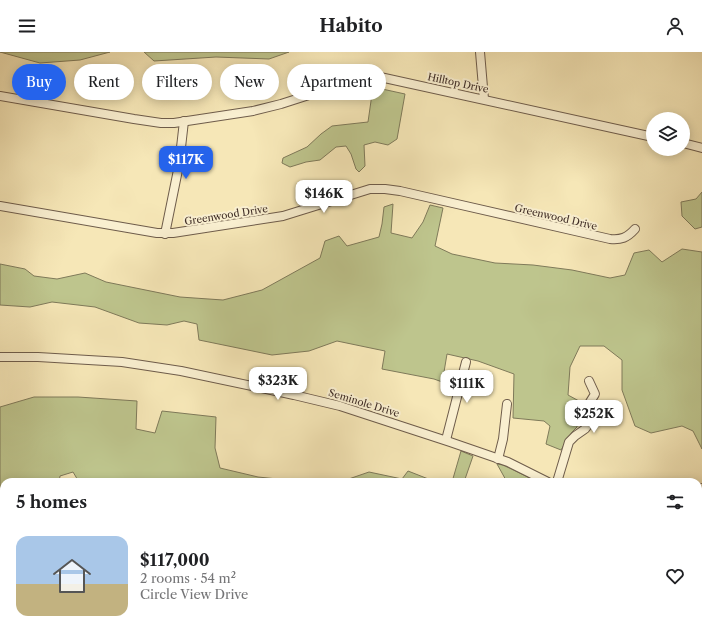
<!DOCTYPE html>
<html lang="en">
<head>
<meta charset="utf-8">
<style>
  body { margin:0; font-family:"Libre Caslon Text",serif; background:#f2f2f2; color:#202124; height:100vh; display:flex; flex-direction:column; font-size:15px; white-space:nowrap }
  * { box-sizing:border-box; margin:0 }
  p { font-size:13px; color:#757577 }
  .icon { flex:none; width:22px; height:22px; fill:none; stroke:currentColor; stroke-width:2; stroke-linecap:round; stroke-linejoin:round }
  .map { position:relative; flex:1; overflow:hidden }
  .sheet { position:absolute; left:0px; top:426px; width:702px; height:156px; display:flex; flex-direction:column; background:#fff; border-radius:12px 12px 0 0; box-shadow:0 2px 10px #0003 }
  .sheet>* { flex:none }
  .hud { position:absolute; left:12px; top:12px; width:400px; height:36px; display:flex; gap:8px }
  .buttons { position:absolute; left:646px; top:60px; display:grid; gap:8px }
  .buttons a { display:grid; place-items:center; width:44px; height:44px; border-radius:50%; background:#fff; box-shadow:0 2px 10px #0003; font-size:20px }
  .price { position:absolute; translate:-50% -34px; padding:0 9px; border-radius:8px; background:#fff; color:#222; font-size:13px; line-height:26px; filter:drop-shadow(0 1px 2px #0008) }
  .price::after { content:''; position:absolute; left:50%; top:24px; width:12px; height:9px; margin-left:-6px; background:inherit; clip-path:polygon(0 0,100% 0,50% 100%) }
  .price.current { background:#2563eb; color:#fff }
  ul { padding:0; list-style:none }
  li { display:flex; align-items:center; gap:12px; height:100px; padding:0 16px }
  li+li { border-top:1px solid #e0e0e0 }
  li span { display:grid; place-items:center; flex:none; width:112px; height:80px; border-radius:12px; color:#555 }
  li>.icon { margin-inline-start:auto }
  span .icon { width:48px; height:48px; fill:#fffc; stroke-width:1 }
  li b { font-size:17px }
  h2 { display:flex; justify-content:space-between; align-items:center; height:48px; padding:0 16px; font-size:17px }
  .tag { padding:0 14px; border-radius:18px; background:#fff; box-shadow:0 2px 10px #0003; font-size:14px; line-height:36px }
  .tag.current { background:#2563eb; color:#fff }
  header { display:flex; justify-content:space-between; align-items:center; height:52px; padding:0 16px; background:#fff; font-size:18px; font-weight:800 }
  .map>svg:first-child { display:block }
</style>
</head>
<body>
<header><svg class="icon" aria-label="menu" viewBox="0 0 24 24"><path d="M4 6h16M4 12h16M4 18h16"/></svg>Habito<svg class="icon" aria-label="person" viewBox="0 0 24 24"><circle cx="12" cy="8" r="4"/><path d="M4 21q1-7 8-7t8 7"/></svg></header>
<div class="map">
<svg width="702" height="582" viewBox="0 0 702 582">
  <rect width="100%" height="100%" fill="#f6e7b7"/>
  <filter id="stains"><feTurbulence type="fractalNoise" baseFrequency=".005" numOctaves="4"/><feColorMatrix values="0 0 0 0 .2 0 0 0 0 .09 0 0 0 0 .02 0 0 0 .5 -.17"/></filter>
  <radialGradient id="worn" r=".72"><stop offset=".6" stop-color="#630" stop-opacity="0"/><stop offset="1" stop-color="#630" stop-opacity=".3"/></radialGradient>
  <g fill="#bec58d" stroke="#7f7a5a">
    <polygon points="0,0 110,0 80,8 40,11"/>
    <polygon points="144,0 289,0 269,7 216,5 154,9"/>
    <polygon points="373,35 405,42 397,87 388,93 375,90 364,93 365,114 359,120 356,117 351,102 346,94 336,95 320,108 306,110 290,115 282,111 283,106 307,95 321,82 332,74 368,70"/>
    <polygon points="702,140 702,175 695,177 682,164 681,150 696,147"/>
    <polygon points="393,152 391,181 412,186 423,170 430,153 443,156 435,194 452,202 495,211 533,213 572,218 610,226 625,223 634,201 649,198 662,210 682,197 702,200 702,397 693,379 682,374 651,381 635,374 622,338 622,308 604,294 580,294 570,315 568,343 579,349 577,375 572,380 561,398 546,392 550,374 544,369 513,366 514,322 478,309 447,302 444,320 456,325 456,335 434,327 382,317 385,299 337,289 309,299 272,303 199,288 197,272 184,269 167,273 139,271 95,255 52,250 30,255 0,253 0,212 25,217 34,224 57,227 85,221 106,230 180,245 223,248 262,238 320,206 325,189 339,184 347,194 379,185 382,172 384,155"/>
    <polygon points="34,345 78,345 137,349 136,377 155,381 162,359 216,365 215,396 220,416 258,425 307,430 79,430 73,420 60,424 59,430 4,430 4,451 0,443 0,355"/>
    <polygon points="461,399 473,404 464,430 452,430"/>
    <polygon points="497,412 503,413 538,430 507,430"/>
    <polygon points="408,419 436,430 340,430 369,420 402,427"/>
    <polygon points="702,440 702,576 693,582 685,582 680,578 698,578 698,441"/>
    <polygon points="450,578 515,578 518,582 449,582"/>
    <polygon points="562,578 666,578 665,582 555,582"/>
  </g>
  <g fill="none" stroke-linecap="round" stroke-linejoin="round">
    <g stroke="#6e5c4b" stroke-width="10">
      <g id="minor">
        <polyline points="480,0 484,47"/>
        <polyline points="0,44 134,67 161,71 174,71 253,59 281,52 365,25 380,25 653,85"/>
        <polyline points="683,91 702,96"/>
        <path d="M0 154 157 181H173L283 164 370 137H385L400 139 610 187C621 188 627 186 635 177"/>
        <polyline points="165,182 179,113 184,69"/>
        <polyline points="0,305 38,305 122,310 181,319 294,343 340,354 450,390 508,410 548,430"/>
        <polyline points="446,388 466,310"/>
        <polyline points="498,407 503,387 507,352"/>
        <polyline points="557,430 569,390 575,384 585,377 588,373 589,369 590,350 595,342 589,329"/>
        <polyline points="698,437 702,436"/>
        <polyline points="0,540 4,548"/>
        <polyline points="19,578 21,582"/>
        <polyline points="91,578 93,582"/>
        <polyline points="337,578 341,582"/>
        <polyline points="2,582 10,578"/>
        <polyline points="246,582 257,578"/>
        <polyline points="549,582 554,578"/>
      </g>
    </g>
    <use href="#minor" stroke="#f9efd0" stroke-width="8"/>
  </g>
  <g text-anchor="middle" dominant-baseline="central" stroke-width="4" stroke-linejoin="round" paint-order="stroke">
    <g font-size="10" fill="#402e27" stroke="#f9efd0">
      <text transform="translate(458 31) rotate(12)">Hilltop Drive</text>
      <text transform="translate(226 163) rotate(-9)">Greenwood Drive</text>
      <text transform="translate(556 165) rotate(13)">Greenwood Drive</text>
      <text transform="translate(364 351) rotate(17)">Seminole Drive</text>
    </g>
  </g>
  <rect width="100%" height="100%" filter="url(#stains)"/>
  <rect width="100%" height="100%" fill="url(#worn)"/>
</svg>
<div class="buttons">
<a><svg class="icon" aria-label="layers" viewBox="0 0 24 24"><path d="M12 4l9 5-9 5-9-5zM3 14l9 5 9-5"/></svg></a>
</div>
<b class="price current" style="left:186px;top:128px">$117K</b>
<b class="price" style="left:324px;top:162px">$146K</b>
<b class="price" style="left:278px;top:349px">$323K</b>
<b class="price" style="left:467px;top:352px">$111K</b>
<b class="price" style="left:594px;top:382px">$252K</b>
<div class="hud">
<a class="tag current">Buy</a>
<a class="tag">Rent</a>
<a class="tag">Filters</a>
<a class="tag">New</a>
<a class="tag">Apartment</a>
</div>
<section class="sheet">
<h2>5 homes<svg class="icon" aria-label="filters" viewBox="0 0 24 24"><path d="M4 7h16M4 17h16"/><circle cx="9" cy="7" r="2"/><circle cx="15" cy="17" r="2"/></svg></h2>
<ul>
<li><span style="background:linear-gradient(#a9c7e8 60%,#c2b280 0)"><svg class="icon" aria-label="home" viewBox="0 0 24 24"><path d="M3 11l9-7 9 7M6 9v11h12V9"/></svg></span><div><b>$117,000</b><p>2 rooms · 54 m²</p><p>Circle View Drive</p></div><svg class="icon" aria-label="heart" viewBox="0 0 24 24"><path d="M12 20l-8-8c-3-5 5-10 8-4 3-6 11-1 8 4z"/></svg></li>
</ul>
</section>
</div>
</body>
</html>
